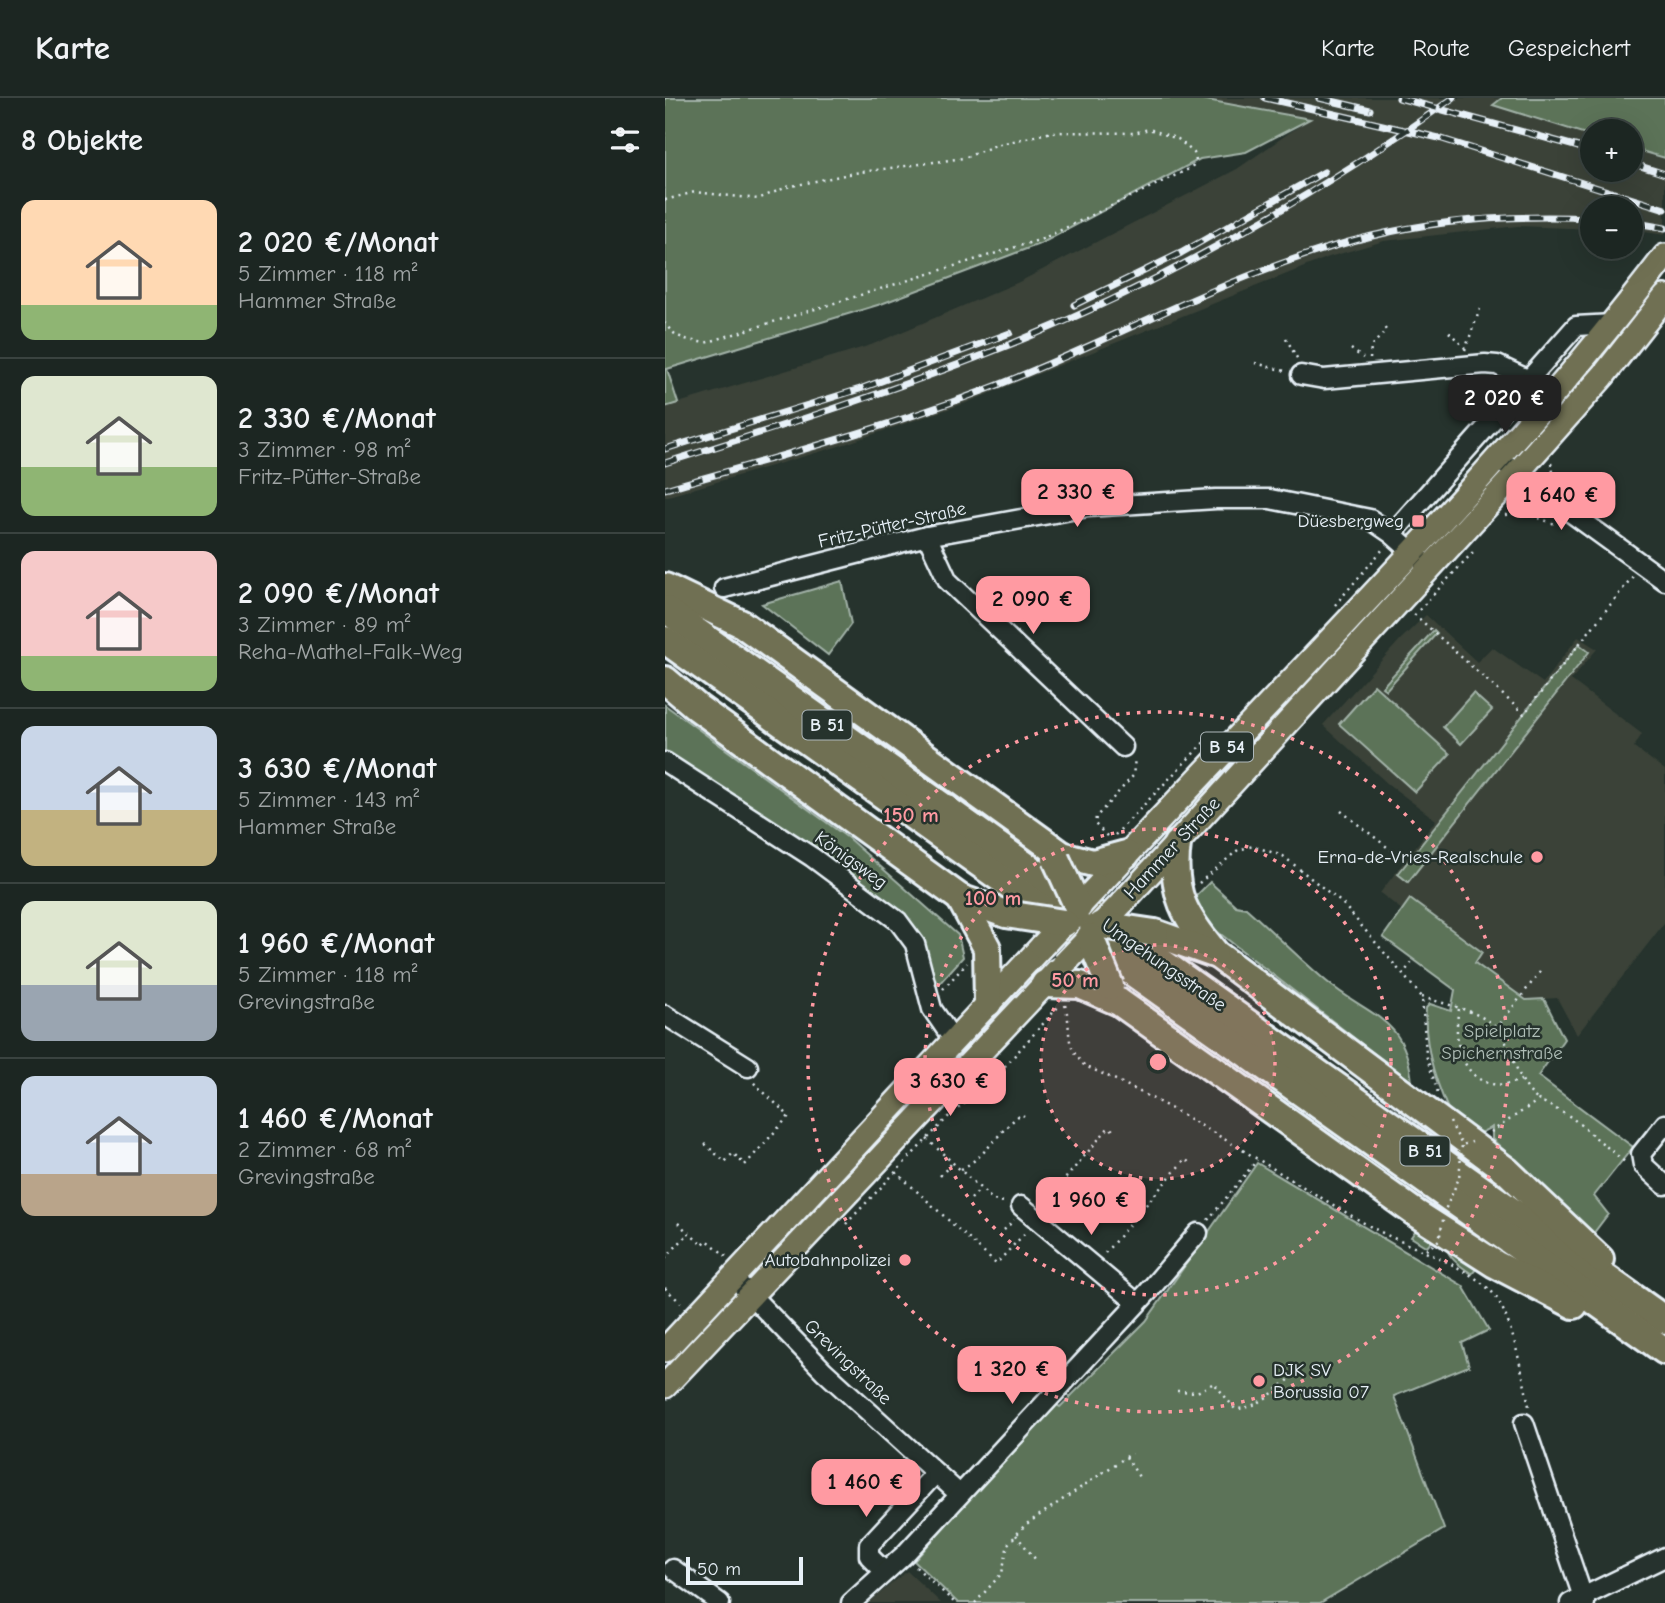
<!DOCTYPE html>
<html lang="de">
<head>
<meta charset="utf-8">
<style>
  body { margin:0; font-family:"Comic Neue",sans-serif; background:#29322f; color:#f1f3f6; height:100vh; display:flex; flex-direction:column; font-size:26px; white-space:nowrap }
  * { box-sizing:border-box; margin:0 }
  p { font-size:23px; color:#a0a5a5 }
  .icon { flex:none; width:38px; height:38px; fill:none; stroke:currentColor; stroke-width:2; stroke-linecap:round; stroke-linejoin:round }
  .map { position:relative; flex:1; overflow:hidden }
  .side { display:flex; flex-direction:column; background:#1c2622; width:665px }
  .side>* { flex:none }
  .buttons { position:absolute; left:915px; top:21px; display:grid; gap:14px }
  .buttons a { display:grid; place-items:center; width:63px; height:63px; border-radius:50%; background:#1c2622; box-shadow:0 7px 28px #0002,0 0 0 2px #3a4340; font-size:35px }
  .scale { position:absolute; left:21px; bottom:18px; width:117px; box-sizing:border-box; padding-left:7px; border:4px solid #e8f1f8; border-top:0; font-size:19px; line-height:24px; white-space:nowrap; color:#e8f1f8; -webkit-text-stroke:5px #26332d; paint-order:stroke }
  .price { position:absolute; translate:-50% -60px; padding:0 16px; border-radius:14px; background:#ff9aa2; color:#111; font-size:23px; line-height:46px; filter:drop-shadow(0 2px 4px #0008) }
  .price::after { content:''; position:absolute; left:50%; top:42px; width:21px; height:16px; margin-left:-10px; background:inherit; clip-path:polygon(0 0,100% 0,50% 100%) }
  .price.on { background:#222; color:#fff }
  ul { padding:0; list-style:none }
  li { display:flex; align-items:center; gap:21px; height:175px; padding:0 21px }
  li+li { border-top:2px solid #3a4340 }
  li span { display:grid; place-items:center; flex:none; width:196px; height:140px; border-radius:14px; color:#555 }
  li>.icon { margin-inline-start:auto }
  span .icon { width:84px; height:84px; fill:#fffc; stroke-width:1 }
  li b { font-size:30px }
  h2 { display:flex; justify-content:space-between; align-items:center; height:84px; padding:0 21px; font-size:30px }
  header { display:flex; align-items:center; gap:42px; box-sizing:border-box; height:98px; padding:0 35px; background:#1c2622; border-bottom:2px solid #3a4340 }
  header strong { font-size:33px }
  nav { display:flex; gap:38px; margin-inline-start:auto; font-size:24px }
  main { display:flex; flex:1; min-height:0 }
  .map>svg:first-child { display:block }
</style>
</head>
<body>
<header>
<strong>Karte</strong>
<nav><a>Karte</a><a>Route</a><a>Gespeichert</a></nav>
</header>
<main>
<section class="side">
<h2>8 Objekte<svg class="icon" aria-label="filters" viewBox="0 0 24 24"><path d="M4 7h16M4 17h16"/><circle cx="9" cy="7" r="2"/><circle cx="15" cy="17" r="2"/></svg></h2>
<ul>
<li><span style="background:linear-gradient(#ffd9b3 75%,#8fb573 0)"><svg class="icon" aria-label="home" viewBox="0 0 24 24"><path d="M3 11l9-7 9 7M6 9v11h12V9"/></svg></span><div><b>2 020 €/Monat</b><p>5 Zimmer · 118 m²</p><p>Hammer Straße</p></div></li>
<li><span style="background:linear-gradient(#dfe7d0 65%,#8fb573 0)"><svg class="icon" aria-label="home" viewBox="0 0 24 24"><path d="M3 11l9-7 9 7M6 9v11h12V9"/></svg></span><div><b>2 330 €/Monat</b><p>3 Zimmer · 98 m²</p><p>Fritz-Pütter-Straße</p></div></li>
<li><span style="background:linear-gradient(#f6c9c9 75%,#8fb573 0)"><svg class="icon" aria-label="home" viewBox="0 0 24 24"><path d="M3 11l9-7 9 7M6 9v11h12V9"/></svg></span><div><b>2 090 €/Monat</b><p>3 Zimmer · 89 m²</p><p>Reha-Mathel-Falk-Weg</p></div></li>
<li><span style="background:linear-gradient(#c9d6e8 60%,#c2b280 0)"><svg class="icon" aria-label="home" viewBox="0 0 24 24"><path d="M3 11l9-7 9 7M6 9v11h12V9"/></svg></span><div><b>3 630 €/Monat</b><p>5 Zimmer · 143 m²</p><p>Hammer Straße</p></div></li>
<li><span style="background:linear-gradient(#dfe7d0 60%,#9aa5b1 0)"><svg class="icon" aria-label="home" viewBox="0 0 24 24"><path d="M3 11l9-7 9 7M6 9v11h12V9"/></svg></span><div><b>1 960 €/Monat</b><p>5 Zimmer · 118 m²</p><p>Grevingstraße</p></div></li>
<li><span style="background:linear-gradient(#c9d6e8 70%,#b9a48a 0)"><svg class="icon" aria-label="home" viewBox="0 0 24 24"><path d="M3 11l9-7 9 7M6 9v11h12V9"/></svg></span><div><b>1 460 €/Monat</b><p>2 Zimmer · 68 m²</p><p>Grevingstraße</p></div></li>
</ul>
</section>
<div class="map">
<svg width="1000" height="1505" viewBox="0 0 1000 1505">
  <rect width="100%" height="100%" fill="#26332d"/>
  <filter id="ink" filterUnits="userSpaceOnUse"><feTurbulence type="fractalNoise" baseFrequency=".0143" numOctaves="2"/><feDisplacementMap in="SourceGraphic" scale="14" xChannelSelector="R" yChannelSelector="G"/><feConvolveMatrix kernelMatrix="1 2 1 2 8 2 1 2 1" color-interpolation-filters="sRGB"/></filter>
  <g filter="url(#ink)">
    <g fill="#3a4238">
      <polygon points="531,0 836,0 828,7 927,38 928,72 966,72 966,50 1000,60 1000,137 966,132 966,110 928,110 927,131 853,128 719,143 664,159 301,305 171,349 0,399 0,309 206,247 354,184 572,71 644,21"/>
      <polygon points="761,517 812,564 827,549 878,585 913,539 932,551 906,582 977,636 969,649 1000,672 1000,824 912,937 892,900 861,902 810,865 817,853 745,801 737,812 715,795 771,722 723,686 658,627 736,541"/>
      <polygon points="242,1473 276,1505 203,1505"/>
    </g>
    <g fill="#5b7358" stroke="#a2b2a8" stroke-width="2">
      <polygon points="0,0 531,0 645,21 581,54 535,61 377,145 216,206 2,271 13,305 0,309"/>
      <polygon points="837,0 1000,0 1000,60 966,50 966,33 928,33 927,38 828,7"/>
      <polygon points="177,483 186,526 163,557 97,506"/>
      <polygon points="769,532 772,535 721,592 717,589"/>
      <polygon points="914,546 924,554 743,784 733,776"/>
      <polygon points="709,587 785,656 750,694 674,626"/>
      <polygon points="808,595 827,612 796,646 778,629"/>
      <polygon points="0,607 183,740 293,837 298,859 274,886 268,885 255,842 0,657"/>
      <path d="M545 784 571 808 581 810C608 834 634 860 661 883 704 919 741 918 747 985L544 827 526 803Z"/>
      <path d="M745 801 817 854 810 865 861 902 879 901 899 941 873 978 968 1049 929 1098 943 1116 928 1136 827 1041V1029L811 1037 792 1031C774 994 758 952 761 910L765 906 786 913 790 892 718 839Z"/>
      <polygon points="592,1065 798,1188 824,1232 797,1245 804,1268 729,1298 779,1431 655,1505 293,1505 249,1463 389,1305 395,1309 481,1223"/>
      <polygon points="770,1105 775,1111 769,1141 762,1149 746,1139"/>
      <path d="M789 1108 816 1165 807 1176C774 1154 778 1148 786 1110Z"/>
    </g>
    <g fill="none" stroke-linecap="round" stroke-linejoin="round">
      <g stroke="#e8f1f8" stroke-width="23">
        <g id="minor">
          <polyline points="636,277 659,281 820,266 832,267 864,282"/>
          <polyline points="832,361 1000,483"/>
          <polyline points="727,436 911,228 948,226"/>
          <polyline points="262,438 283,483 458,649"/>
          <polyline points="59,490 262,438 423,409 551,401 605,401 705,421 727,436 757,463"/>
          <polyline points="0,664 147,759 233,823 250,846 267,911 289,943"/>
          <polyline points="0,917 83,969"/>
          <polyline points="1000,1026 976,1056 978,1067 1000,1087"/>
          <polyline points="356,1108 471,1204"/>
          <polyline points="78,1189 159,1273 293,1395"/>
          <polyline points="859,1325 920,1505"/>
          <polyline points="8,1471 55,1505"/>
          <polyline points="220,1474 204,1458 204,1447 271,1375"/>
          <polyline points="186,1505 239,1457 483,1194 533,1135"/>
          <polyline points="905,1505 1000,1459"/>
        </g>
      </g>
      <g stroke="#e8f1f8" stroke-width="28">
        <g id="major">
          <path d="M433 788C624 580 829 383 1000 158"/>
          <polyline points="457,805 851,376 938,278 1000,199"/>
          <polyline points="0,1252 377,848"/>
          <polyline points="0,1288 392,873"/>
        </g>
      </g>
      <g stroke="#e8f1f8" stroke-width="32">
        <g id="highway">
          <polyline points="0,489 77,526 397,757 428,765 461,756"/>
          <polyline points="0,511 1000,1222"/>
          <polyline points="0,542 1000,1253"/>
          <polyline points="0,582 33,610 295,800 341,816"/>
          <path d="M512 746C505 796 521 820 551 856L842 1073 935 1161"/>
          <polyline points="295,800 322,850 323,905"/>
          <polyline points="490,835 549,856"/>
          <polyline points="380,886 415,887 454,904 752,1116 830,1166 909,1207"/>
        </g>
      </g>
      <g stroke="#e8f1f8" stroke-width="2.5" stroke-dasharray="2 5" stroke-linecap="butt">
        <path d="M0 102 30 94 93 101 122 89 189 75 299 60 331 47 387 34 469 35 484 31 513 41 529 55 531 63 526 70 377 141 40 245C23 242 10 241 0 225"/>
        <polyline points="784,234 800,250"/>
        <polyline points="621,240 633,262"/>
        <polyline points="686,251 698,260"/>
        <polyline points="800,252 815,211"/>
        <polyline points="705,261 706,249 721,232 717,226"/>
        <polyline points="590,265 620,273"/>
        <polyline points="886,365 890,382"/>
        <polyline points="850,402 867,415"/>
        <polyline points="840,417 857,414 890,426"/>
        <polyline points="670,507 718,451"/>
        <polyline points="754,512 809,453"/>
        <polyline points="749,516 859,616 968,478"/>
        <polyline points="676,713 726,752"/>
        <polyline points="450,737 550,633"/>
        <polyline points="442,738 430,726 431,719 468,678 470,660"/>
        <polyline points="534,785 573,752 588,748 618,758 677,805 757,899 761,957 773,995"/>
        <polyline points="737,877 749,862"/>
        <polyline points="278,891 302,865"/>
        <path d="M757 899C782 907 821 913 836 936 850 957 852 986 873 1002"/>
        <path d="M400 907C408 933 397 946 420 968 522 1012 612 1076 708 1130 743 1149 798 1165 826 1193 846 1213 858 1279 864 1308"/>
        <path d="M794 911C785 952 805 1002 856 982"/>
        <polyline points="831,931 875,874"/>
        <polyline points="826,1034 874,1002 906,1019 961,1065"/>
        <polyline points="262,1041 328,1102 339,1104"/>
        <polyline points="40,1046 60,1064 68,1055 80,1067 124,1018 88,984"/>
        <path d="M296 1071C322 1058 333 1033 356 1016L359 1018"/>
        <polyline points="231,1074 331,1166 360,1135"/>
        <polyline points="275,1078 287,1065"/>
        <polyline points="306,1101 315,1091"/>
        <polyline points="378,1107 444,1029 449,1033"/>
        <polyline points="543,1122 592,1062"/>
        <polyline points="13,1125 37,1147 42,1142 61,1158"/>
        <polyline points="181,1126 286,1016 323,987 394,908"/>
        <polyline points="339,1132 349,1122"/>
        <polyline points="440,1155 520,1061 525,1065"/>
        <polyline points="0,1160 24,1135"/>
        <polyline points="0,1190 16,1205"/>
        <path d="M512 1293 532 1294 549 1285 570 1311C592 1311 608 1294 625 1281"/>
        <polyline points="461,1359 476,1382"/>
        <polyline points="351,1437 371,1462"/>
        <polyline points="251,1469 290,1505"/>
        <polyline points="310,1505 337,1475 343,1446 360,1427 467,1355"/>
      </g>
      <use href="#minor" stroke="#26332d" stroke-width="18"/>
      <use href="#major" stroke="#706f52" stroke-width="23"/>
      <use href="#highway" stroke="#706f52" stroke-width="26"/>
      <g stroke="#e8f1f8" stroke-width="7">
        <g id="rail">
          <polyline points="600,0 774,40 1000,111"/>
          <polyline points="654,0 705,12"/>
          <polyline points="734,0 928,53"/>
          <polyline points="966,65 1000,76"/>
          <polyline points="966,124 1000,130"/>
          <polyline points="409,207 516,155 659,74"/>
          <polyline points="0,351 195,291 345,235"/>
          <path d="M0 365C111 330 222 295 331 252 493 188 646 101 788 0"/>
          <path d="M0 391C112 359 225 329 333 287 457 238 577 169 707 138 779 120 853 117 928 120"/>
        </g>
      </g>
      <use href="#rail" stroke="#26332d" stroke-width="4.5" stroke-dasharray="13" stroke-linecap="butt"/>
      <g stroke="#e8f1f8" stroke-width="28" stroke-linecap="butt">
        <g id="major-bridge">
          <polyline points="413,809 433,788"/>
          <polyline points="436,827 457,805"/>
          <polyline points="377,848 399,825"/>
          <polyline points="399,866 425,839"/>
        </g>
      </g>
      <g stroke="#e8f1f8" stroke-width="32" stroke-linecap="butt">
        <g id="highway-bridge">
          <polyline points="391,761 413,809"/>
          <polyline points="341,816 399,825"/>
          <polyline points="436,827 490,835"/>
          <polyline points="425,839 445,888"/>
        </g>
      </g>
      <g stroke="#e8f1f8" stroke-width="2.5" stroke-dasharray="2 5" stroke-linecap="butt">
        <polyline points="785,1024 797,1047 807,1044"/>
        <polyline points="761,1152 774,1142 780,1112 794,1080 797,1047"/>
      </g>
      <use href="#major-bridge" stroke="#706f52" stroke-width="23"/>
      <use href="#highway-bridge" stroke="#706f52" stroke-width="26"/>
    </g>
  </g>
  <circle cx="493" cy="964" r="117" fill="#ff9aa2" fill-opacity=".12"/>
  <g fill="none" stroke="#ff9aa2" stroke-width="3.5" stroke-dasharray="3.5 7">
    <circle cx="493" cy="964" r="117"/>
    <circle cx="493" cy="964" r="233"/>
    <circle cx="493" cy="964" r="350"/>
  </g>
  <g fill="#ff9aa2" stroke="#26332d" stroke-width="2.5">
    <rect x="746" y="416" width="14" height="14" rx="3.5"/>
    <circle cx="872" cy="759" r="7"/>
    <circle cx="240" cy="1162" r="7"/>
    <circle cx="594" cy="1283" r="7"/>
  </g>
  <g text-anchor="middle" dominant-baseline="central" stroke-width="5" stroke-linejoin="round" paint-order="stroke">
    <g fill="#26332d" stroke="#aeb8bb" stroke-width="2">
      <rect x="137.5" y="612.5" width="49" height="29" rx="5"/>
      <rect x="536" y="634.5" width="52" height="29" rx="5"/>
      <rect x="735.5" y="1038.5" width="49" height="29" rx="5"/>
    </g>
    <g font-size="18" font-weight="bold" fill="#e8f1f8">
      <text x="162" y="627">B 51</text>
      <text x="562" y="649">B 54</text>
      <text x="760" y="1053">B 51</text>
    </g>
    <g font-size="19" fill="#e8f1f8" stroke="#26332d" text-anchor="end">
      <text x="739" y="423">Düesbergweg</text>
      <text x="858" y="759">Erna-de-Vries-Realschule</text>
      <text x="226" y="1162">Autobahnpolizei</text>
      <text x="608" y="1272" text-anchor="start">DJK SV<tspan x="608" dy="22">Borussia 07</tspan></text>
    </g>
    <g font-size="19" fill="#e8f1f8" stroke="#26332d">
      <text transform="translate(227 427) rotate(-13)">Fritz-Pütter-Straße</text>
      <text transform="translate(507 750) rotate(-47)">Hammer Straße</text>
      <text transform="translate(186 762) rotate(36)">Königsweg</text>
      <text transform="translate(499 867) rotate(35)">Umgehungsstraße</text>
      <text transform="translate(183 1264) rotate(44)">Grevingstraße</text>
    </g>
    <g font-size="19" fill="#b0bfb8" stroke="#26332d">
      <text x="837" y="933">Spielplatz<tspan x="837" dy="22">Spichernstraße</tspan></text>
    </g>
  </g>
  <circle cx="493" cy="964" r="10" fill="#ff9aa2" stroke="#26332d" stroke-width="3.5"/>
  <g font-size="21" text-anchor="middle" font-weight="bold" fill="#ff9aa2" stroke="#26332d" stroke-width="5" stroke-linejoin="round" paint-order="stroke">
    <text x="246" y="724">150 m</text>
    <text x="328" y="807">100 m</text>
    <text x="410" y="889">50 m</text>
  </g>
</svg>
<div class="buttons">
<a>+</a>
<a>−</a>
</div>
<div class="scale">50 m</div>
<b class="price on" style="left:840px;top:337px">2 020 €</b>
<b class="price" style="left:412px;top:431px">2 330 €</b>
<b class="price" style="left:896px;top:434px">1 640 €</b>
<b class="price" style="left:368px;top:538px">2 090 €</b>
<b class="price" style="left:285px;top:1020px">3 630 €</b>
<b class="price" style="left:426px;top:1139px">1 960 €</b>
<b class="price" style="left:347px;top:1308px">1 320 €</b>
<b class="price" style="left:201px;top:1421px">1 460 €</b>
</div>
</main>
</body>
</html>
